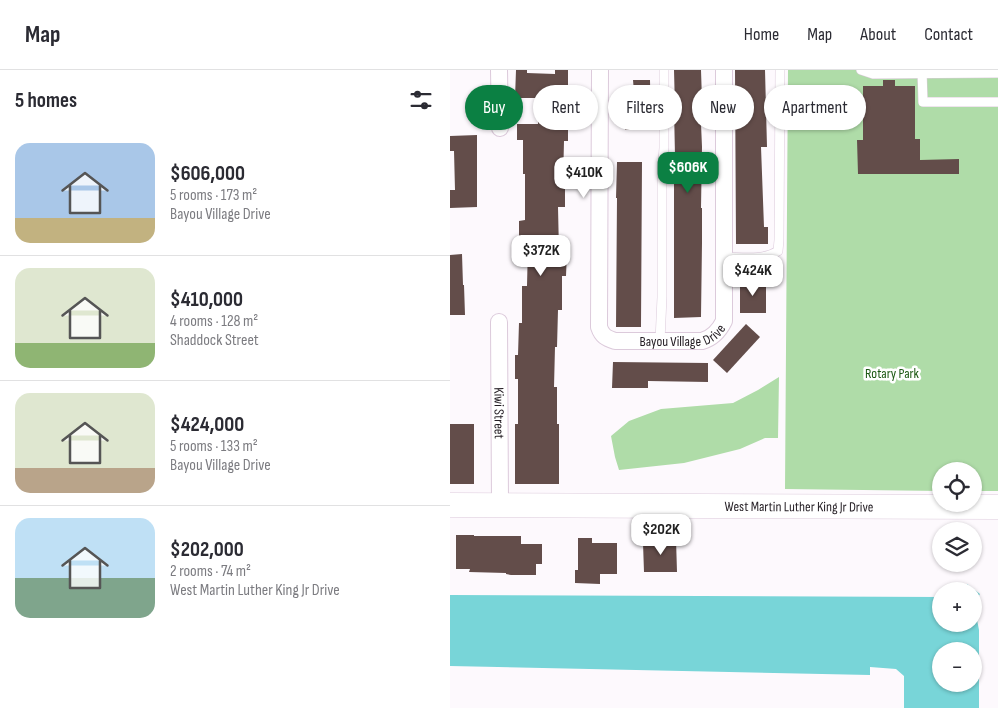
<!DOCTYPE html>
<html lang="en">
<head>
<meta charset="utf-8">
<style>
  body { margin:0; font-family:"Sofia Sans Condensed",sans-serif; background:#f7f7f7; color:#2b2b33; height:100vh; display:flex; flex-direction:column; font-size:19px; white-space:nowrap }
  * { box-sizing:border-box; margin:0 }
  p { font-size:16px; color:#7c7c81 }
  .icon { flex:none; width:28px; height:28px; fill:none; stroke:currentColor; stroke-width:2; stroke-linecap:round; stroke-linejoin:round }
  .map { position:relative; flex:1; overflow:hidden }
  .sheet { display:flex; flex-direction:column; background:#fff; width:450px }
  .sheet>* { flex:none }
  .hud { position:absolute; left:15px; top:15px; width:458px; height:45px; display:flex; gap:10px }
  .tools { position:absolute; left:482px; top:392px; display:grid; gap:10px }
  .tools a { display:grid; place-items:center; width:50px; height:50px; border-radius:50%; background:#fff; box-shadow:0 1px 4px #0004; font-size:25px }
  .price { position:absolute; translate:-50% -42px; padding:0 11px; border-radius:10px; background:#fff; color:#222; font-size:16px; line-height:32px; filter:drop-shadow(0 1px 2px #0008) }
  .price::after { content:''; position:absolute; left:50%; top:30px; width:15px; height:11px; margin-left:-8px; background:inherit; clip-path:polygon(0 0,100% 0,50% 100%) }
  .price.on { background:#0b8043; color:#fff }
  ul { padding:0; list-style:none }
  li { display:flex; align-items:center; gap:15px; height:125px; padding:0 15px }
  li+li { border-top:1px solid #e1e1e2 }
  li span { display:grid; place-items:center; flex:none; width:140px; height:100px; border-radius:15px; color:#555 }
  li>.icon { margin-inline-start:auto }
  span .icon { width:60px; height:60px; fill:#fffc; stroke-width:1 }
  li b { font-size:21px }
  h2 { display:flex; justify-content:space-between; align-items:center; height:60px; padding:0 15px; font-size:21px }
  .pill { padding:0 18px; border-radius:22px; background:#fff; box-shadow:0 1px 4px #0004; font-size:18px; line-height:45px }
  .pill.on { background:#0b8043; color:#fff }
  header { display:flex; align-items:center; gap:30px; box-sizing:border-box; height:70px; padding:0 25px; background:#fff; border-bottom:1px solid #e1e1e2 }
  header strong { font-size:24px }
  nav { display:flex; gap:28px; margin-inline-start:auto; font-size:18px }
  main { display:flex; flex:1; min-height:0 }
  .map>svg:first-child { display:block }
</style>
</head>
<body>
<header>
<strong>Map</strong>
<nav><a>Home</a><a>Map</a><a>About</a><a>Contact</a></nav>
</header>
<main>
<section class="sheet">
<h2>5 homes<svg class="icon" aria-label="filters" viewBox="0 0 24 24"><path d="M4 7h16M4 17h16"/><circle cx="9" cy="7" r="2"/><circle cx="15" cy="17" r="2"/></svg></h2>
<ul>
<li><span style="background:linear-gradient(#a9c7e8 75%,#c2b280 0)"><svg class="icon" aria-label="home" viewBox="0 0 24 24"><path d="M3 11l9-7 9 7M6 9v11h12V9"/></svg></span><div><b>$606,000</b><p>5 rooms · 173 m²</p><p>Bayou Village Drive</p></div></li>
<li><span style="background:linear-gradient(#dfe7d0 75%,#8fb573 0)"><svg class="icon" aria-label="home" viewBox="0 0 24 24"><path d="M3 11l9-7 9 7M6 9v11h12V9"/></svg></span><div><b>$410,000</b><p>4 rooms · 128 m²</p><p>Shaddock Street</p></div></li>
<li><span style="background:linear-gradient(#dfe7d0 75%,#b9a48a 0)"><svg class="icon" aria-label="home" viewBox="0 0 24 24"><path d="M3 11l9-7 9 7M6 9v11h12V9"/></svg></span><div><b>$424,000</b><p>5 rooms · 133 m²</p><p>Bayou Village Drive</p></div></li>
<li><span style="background:linear-gradient(#bfe0f5 60%,#7fa58c 0)"><svg class="icon" aria-label="home" viewBox="0 0 24 24"><path d="M3 11l9-7 9 7M6 9v11h12V9"/></svg></span><div><b>$202,000</b><p>2 rooms · 74 m²</p><p>West Martin Luther King Jr Drive</p></div></li>
</ul>
</section>
<div class="map">
<svg width="548" height="638" viewBox="0 0 548 638">
  <rect width="100%" height="100%" fill="#fdf9fd"/>
  <g fill="#afdca8">
    <polygon points="338,0 548,0 548,421 524,421 524,401 491,401 491,421 335,419"/>
    <polygon points="329,307 328,368 315,368 290,379 234,393 169,400 165,387 161,366 179,351 211,339 283,333 308,320"/>
  </g>
  <path fill="#78d5d8" fill-rule="evenodd" d="M517 514 530 524 524 534 529 560V638H454V606L446 599 420 597V605L0 596V525L491 527V554H524V521H508ZM491 581H524V614H491Z"/>
  <g fill="#634d4a">
    <polygon points="66,0 77,0 77,3 105,4 105,0 118,0 118,71 114,71 113,113 115,113 115,137 108,137 109,182 117,182 116,206 112,206 112,240 108,240 107,277 105,277 104,317 107,317 107,354 109,354 109,414 65,414 65,354 68,354 68,309 65,309 65,285 68,285 69,253 72,253 72,216 77,216 78,174 69,174 69,151 75,150 75,104 73,104 73,70 67,70 67,54 88,54 89,28 65,28"/>
    <polygon points="224,0 251,0 252,30 250,30 252,77 251,138 252,138 252,173 251,247 224,248 224,86 225,86 224,39 225,39"/>
    <polygon points="285,0 315,0 317,77 311,77 314,157 318,157 318,174 286,174"/>
    <polygon points="183,10 200,10 201,59 175,60 174,22 184,22"/>
    <polygon points="433,10 445,10 445,16 465,16 465,69 470,69 470,90 509,89 509,104 408,104 407,70 413,70 413,16 433,16"/>
    <polygon points="27,65 27,137 0,138 0,120 5,120 4,81 0,81 0,66"/>
    <polygon points="167,92 192,92 191,257 166,257 167,128 166,128"/>
    <polygon points="12,184 13,215 14,215 15,245 0,245 0,185"/>
    <rect x="290" y="212" width="26" height="31"/>
    <polygon points="296,254 310,267 277,303 263,290"/>
    <polygon points="163,292 258,293 258,312 198,311 198,318 162,318"/>
    <rect x="0" y="354" width="24" height="60"/>
    <polygon points="6,465 24,465 24,466 71,466 71,474 92,474 92,494 86,494 86,505 61,505 56,504 56,503 19,502 20,499 6,499"/>
    <polygon points="128,468 142,468 142,473 167,473 167,504 150,504 150,514 125,513 125,500 128,500"/>
    <polygon points="210,469 226,469 227,502 194,502 193,473 210,473"/>
  </g>
  <g fill="none" stroke-linecap="round" stroke-linejoin="round">
    <g stroke="#dccadb" stroke-width="10">
      <g id="lane">
        <polyline points="411,0 423,4 548,3"/>
        <polyline points="472,0 473,32 548,32"/>
        <path d="M274 187C291 187 313 191 328 181L329 170 330 0"/>
        <polyline points="210,271 212,227 212,104 214,78 214,0"/>
      </g>
    </g>
    <g stroke="#dccadb" stroke-width="18">
      <g id="street">
        <polyline points="49,0 50,58"/>
        <path id="s1" d="M150 0 149 257C152 266 156 268 165 271H252C263 268 269 261 274 251V0"/>
        <path id="s2" d="M49 252 50 435"/>
      </g>
    </g>
    <g stroke="#dccadb" stroke-width="25">
      <g id="secondary">
        <path id="s3" d="M0 435 548 437"/>
      </g>
    </g>
    <use href="#lane" stroke="#fff" stroke-width="9"/>
    <use href="#street" stroke="#fff" stroke-width="16"/>
    <use href="#secondary" stroke="#fff" stroke-width="24"/>
  </g>
  <g text-anchor="middle" dominant-baseline="central" stroke-width="5" stroke-linejoin="round" paint-order="stroke">
    <g font-size="14" fill="#221c22" stroke="#fff">
      <text stroke="none"><textPath href="#s1" startOffset="348">Bayou Village Drive</textPath></text>
      <text stroke="none"><textPath href="#s2" startOffset="91">Kiwi Street</textPath></text>
      <text stroke="none"><textPath href="#s3" startOffset="349">West Martin Luther King Jr Drive</textPath></text>
    </g>
    <g font-size="14" fill="#1b5812" stroke="#fff">
      <text x="442" y="303">Rotary Park</text>
    </g>
  </g>
</svg>
<div class="tools">
<a><svg class="icon" aria-label="locate" viewBox="0 0 24 24"><circle cx="12" cy="12" r="6"/><path d="M12 2v4M12 18v4M2 12h4M18 12h4"/></svg></a>
<a><svg class="icon" aria-label="layers" viewBox="0 0 24 24"><path d="M12 4l9 5-9 5-9-5zM3 14l9 5 9-5"/></svg></a>
<a>+</a>
<a>−</a>
</div>
<b class="price on" style="left:238px;top:124px">$606K</b>
<b class="price" style="left:134px;top:129px">$410K</b>
<b class="price" style="left:91px;top:207px">$372K</b>
<b class="price" style="left:303px;top:227px">$424K</b>
<b class="price" style="left:211px;top:486px">$202K</b>
<div class="hud">
<a class="pill on">Buy</a>
<a class="pill">Rent</a>
<a class="pill">Filters</a>
<a class="pill">New</a>
<a class="pill">Apartment</a>
</div>
</div>
</main>
</body>
</html>
